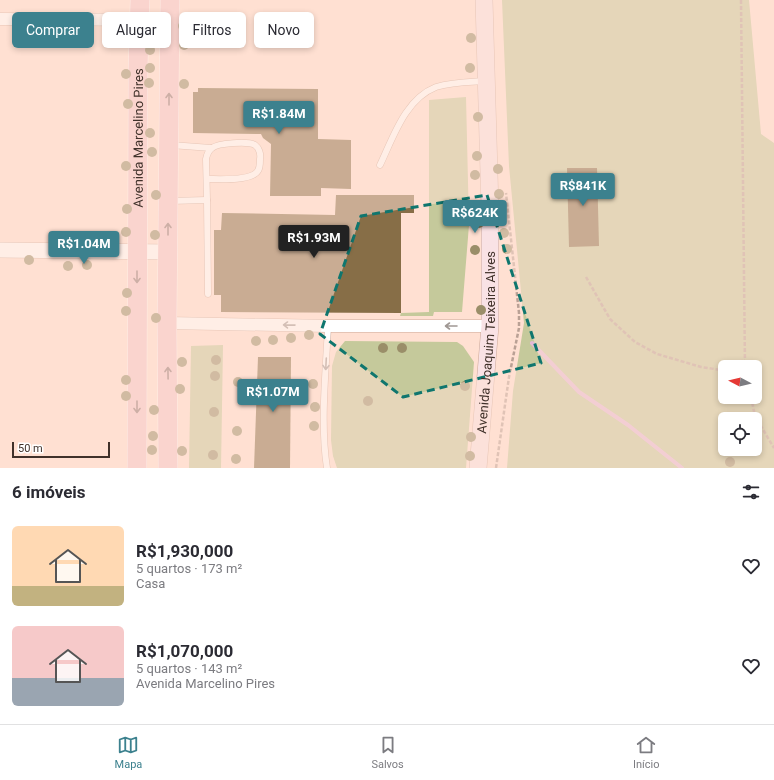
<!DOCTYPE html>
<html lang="pt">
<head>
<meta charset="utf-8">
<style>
  body { margin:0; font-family:Roboto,sans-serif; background:#f2f2f3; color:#2b2b33; height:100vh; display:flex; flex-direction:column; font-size:15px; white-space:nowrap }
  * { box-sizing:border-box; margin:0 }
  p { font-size:13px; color:#7c7c81 }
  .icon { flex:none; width:22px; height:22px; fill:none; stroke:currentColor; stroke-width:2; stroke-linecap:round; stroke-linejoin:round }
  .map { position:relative; height:468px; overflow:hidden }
  .side { display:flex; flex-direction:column; background:#fff; flex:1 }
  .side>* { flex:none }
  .banner { position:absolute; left:12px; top:12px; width:400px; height:36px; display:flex; gap:8px }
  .needle { width:26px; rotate:277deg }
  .controls { position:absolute; left:718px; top:360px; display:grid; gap:8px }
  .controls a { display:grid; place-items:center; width:44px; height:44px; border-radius:6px; background:#fff; box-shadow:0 2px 6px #0003; font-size:20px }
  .scale { position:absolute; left:12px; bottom:10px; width:98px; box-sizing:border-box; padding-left:4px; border:2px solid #40312a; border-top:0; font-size:11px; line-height:14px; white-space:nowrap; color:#40312a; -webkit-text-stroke:3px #fff; paint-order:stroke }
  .price { position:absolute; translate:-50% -34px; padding:0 9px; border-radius:4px; background:#3c818e; color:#fff; font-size:13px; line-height:26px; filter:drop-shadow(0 1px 2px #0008) }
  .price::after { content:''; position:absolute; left:50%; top:24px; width:12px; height:9px; margin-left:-6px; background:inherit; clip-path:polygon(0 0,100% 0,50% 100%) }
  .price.selected { background:#222; color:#fff }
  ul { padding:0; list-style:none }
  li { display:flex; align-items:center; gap:12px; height:100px; padding:0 12px }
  li span { display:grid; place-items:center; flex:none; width:112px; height:80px; border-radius:6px; color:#555 }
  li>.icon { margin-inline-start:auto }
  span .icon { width:48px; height:48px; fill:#fffc; stroke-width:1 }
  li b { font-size:17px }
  h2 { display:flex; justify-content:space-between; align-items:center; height:48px; padding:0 12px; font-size:17px }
  .tag { padding:0 14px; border-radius:6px; background:#fff; box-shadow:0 2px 6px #0003; font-size:14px; line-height:36px }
  .tag.selected { background:#3c818e; color:#fff }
  .dock { display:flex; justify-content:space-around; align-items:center; height:56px; border-top:1px solid #e1e1e2; background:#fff; font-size:11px; color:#7c7c81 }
  .dock a { display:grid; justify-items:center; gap:2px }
  .dock .selected { color:#3c818e }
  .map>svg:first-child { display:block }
</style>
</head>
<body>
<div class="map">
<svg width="774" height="468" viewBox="0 0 774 468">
  <rect width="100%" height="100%" fill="#ffe0d2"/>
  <g fill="#c5c99b" fill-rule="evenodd">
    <path d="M502 0H749L761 134 774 143V468H507L513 391 524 323 509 166ZM725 367H755V397H725ZM725 419H755V449H725Z"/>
    <polygon points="466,97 469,225 462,312 434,312 433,316 400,316 401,313 429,312 429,100"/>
    <polygon points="345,341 457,342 463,346 474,362 466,468 337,468 333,456 331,440 332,366 336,352"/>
    <polygon points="223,345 221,468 189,468 191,346"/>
  </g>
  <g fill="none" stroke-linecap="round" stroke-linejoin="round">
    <polyline stroke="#e5b9d6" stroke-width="4" points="532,343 579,392 628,425 682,468"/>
  </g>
  <g fill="#876e47">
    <polygon points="198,88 318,89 318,139 351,140 351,189 321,188 321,196 270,196 271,144 263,138 261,134 193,133 193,92 198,92"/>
    <polygon points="567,168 597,168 599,246 569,247"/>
    <polygon points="336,195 414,195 414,213 401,213 401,313 221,312 221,295 214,295 214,230 221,230 222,213 335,215"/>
    <polygon points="258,357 291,357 290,468 254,468"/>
  </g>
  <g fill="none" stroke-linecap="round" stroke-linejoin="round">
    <g stroke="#cba797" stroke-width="7">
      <g id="service">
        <polyline points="171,145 211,148"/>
        <path d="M380 165C393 138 405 99 436 87 452 82 470 82 485 81"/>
        <path d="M207 179C219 179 247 181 256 173 260 170 260 164 260 159 261 154 259 148 255 145 248 141 218 143 212 148 208 151 207 154 206 159L207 200"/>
        <polyline points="170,201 207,200 208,294"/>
        <path d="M327 468C320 423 326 371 328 326"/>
      </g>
    </g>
    <g stroke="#cba797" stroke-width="13">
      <g id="minor">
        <polyline points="0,19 169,20"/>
        <polyline points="167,323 328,326 490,326"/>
      </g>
    </g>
    <g stroke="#cba797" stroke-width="16">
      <polyline id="tertiary" points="0,250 168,252"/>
    </g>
    <g stroke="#cba797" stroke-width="18">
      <g id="secondary">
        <path id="s1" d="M478 468 490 326V208L484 0"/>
      </g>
    </g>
    <g stroke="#fff" stroke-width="20">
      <g id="primary">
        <path id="s2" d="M137 468 138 69 140 0"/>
        <polyline points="168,468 167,323 170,0"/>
      </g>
    </g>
    <g stroke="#baa195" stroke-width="2.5" stroke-dasharray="4 2" stroke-linecap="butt">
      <polyline points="741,0 745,367"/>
      <polyline points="586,277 610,319 635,342 657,354 701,367 721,370 725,368"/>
      <polyline points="728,367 745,360"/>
      <polyline points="751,397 755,416 774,448"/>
      <polyline points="496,468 509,377 519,328 519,313 506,193"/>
    </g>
    <use href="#service" stroke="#fff" stroke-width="6"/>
    <use href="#minor" stroke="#fff" stroke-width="12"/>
    <use href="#tertiary" stroke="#fff" stroke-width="15"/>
    <use href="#secondary" stroke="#f9e2e5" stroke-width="17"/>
    <use href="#primary" stroke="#f3c5ca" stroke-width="19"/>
  </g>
  <g fill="#9a8e69">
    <circle cx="183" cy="26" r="5"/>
    <circle cx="471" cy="38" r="5"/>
    <circle cx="184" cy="45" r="5"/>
    <circle cx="150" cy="50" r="5"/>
    <circle cx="150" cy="68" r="5"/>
    <circle cx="470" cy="68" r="5"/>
    <circle cx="126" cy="74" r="5"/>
    <circle cx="149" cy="83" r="5"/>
    <circle cx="184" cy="84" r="5"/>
    <circle cx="128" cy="104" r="5"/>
    <circle cx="478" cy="117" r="5"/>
    <circle cx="150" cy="133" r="5"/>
    <circle cx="152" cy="152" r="5"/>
    <circle cx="477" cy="156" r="5"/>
    <circle cx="126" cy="166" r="5"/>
    <circle cx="498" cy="169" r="5"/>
    <circle cx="475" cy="175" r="5"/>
    <circle cx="499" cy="194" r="5"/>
    <circle cx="156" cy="195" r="5"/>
    <circle cx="127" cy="209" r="5"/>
    <circle cx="479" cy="223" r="5"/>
    <circle cx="126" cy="232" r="5"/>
    <circle cx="504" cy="233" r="5"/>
    <circle cx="155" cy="235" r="5"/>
    <circle cx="507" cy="249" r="5"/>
    <circle cx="475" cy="250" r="5"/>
    <circle cx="29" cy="260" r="5"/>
    <circle cx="87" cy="265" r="5"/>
    <circle cx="68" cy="266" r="5"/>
    <circle cx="127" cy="293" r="5"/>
    <circle cx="481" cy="310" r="5"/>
    <circle cx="126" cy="311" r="5"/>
    <circle cx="156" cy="318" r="5"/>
    <circle cx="309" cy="335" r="5"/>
    <circle cx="291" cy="338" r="5"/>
    <circle cx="273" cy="340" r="5"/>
    <circle cx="256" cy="341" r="5"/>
    <circle cx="383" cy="348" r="5"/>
    <circle cx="402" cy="348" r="5"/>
    <circle cx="216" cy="360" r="5"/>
    <circle cx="182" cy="362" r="5"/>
    <circle cx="215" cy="376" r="5"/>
    <circle cx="126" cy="380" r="5"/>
    <circle cx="238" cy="382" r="5"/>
    <circle cx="313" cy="384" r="5"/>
    <circle cx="465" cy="386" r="5"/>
    <circle cx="180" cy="389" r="5"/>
    <circle cx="126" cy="396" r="5"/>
    <circle cx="368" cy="401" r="5"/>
    <circle cx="315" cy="407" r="5"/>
    <circle cx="154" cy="410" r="5"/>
    <circle cx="214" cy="412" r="5"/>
    <circle cx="314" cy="426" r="5"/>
    <circle cx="237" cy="431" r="5"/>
    <circle cx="153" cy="436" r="5"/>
    <circle cx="471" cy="437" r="5"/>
    <circle cx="152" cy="450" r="5"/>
    <circle cx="182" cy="451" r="5"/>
    <circle cx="213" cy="455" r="5"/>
    <circle cx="470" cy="456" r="5"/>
    <circle cx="236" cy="459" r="5"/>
    <circle cx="730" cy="462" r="5"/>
  </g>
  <defs><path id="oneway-shaft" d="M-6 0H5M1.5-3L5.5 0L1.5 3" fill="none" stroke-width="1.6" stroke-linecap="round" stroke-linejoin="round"/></defs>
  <g stroke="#917472">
    <use href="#oneway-shaft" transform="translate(169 99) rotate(-90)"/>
    <use href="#oneway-shaft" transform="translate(168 229) rotate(-90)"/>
    <use href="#oneway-shaft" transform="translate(137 277) rotate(90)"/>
    <use href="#oneway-shaft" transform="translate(168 373) rotate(-91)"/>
    <use href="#oneway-shaft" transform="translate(137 407) rotate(90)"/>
  </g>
  <g stroke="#a09894">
    <use href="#oneway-shaft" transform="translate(289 325) rotate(-179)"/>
    <use href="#oneway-shaft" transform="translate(451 326) rotate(-180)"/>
    <use href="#oneway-shaft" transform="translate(326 364) rotate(93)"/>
  </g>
  <path d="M0 0H774V468H0ZM487 195 541 363 403 397 320 334 361 216Z" fill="#ffe0d2" fill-opacity=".55" fill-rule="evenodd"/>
  <path fill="none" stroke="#0f766e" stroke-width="3" stroke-dasharray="8 5" stroke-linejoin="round" d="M487 195 541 363 403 397 320 334 361 216Z"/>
  <g text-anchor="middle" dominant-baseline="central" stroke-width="4" stroke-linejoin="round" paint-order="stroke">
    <g font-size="13" fill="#40312a" stroke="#fff">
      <text stroke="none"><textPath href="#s2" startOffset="330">Avenida Marcelino Pires</textPath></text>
      <text stroke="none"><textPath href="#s1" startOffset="126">Avenida Joaquim Teixeira Alves</textPath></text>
    </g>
  </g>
</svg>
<div class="controls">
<a><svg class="needle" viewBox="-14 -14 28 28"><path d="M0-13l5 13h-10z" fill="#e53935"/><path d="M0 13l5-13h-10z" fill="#7c7c81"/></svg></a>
<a><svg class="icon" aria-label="locate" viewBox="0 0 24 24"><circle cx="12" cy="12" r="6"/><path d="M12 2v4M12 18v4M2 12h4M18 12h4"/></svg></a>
</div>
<div class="scale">50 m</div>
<b class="price" style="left:279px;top:135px">R$1.84M</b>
<b class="price" style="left:583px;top:207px">R$841K</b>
<b class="price" style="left:475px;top:234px">R$624K</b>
<b class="price selected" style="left:314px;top:259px">R$1.93M</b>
<b class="price" style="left:84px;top:265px">R$1.04M</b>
<b class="price" style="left:273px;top:413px">R$1.07M</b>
<div class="banner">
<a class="tag selected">Comprar</a>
<a class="tag">Alugar</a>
<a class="tag">Filtros</a>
<a class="tag">Novo</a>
</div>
</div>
<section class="side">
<h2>6 imóveis<svg class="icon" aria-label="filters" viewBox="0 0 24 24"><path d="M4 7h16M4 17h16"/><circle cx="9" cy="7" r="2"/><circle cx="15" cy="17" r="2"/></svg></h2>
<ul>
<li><span style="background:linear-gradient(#ffd9b3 75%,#c2b280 0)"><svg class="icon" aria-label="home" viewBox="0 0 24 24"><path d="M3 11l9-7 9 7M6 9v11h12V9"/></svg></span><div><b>R$1,930,000</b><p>5 quartos · 173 m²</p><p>Casa</p></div><svg class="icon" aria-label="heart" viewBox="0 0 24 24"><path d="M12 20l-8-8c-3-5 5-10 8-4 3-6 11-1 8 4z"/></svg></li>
<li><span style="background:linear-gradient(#f6c9c9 65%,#9aa5b1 0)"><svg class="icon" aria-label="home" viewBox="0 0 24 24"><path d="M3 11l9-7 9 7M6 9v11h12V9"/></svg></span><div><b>R$1,070,000</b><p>5 quartos · 143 m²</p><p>Avenida Marcelino Pires</p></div><svg class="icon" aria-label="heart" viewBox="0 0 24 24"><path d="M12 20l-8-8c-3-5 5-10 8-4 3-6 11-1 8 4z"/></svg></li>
</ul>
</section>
<nav class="dock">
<a class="selected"><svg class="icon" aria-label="map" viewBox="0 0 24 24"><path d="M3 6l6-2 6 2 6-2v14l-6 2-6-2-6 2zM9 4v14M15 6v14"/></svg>Mapa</a>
<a><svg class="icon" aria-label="saved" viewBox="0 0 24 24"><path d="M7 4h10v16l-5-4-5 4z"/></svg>Salvos</a>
<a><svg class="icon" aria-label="home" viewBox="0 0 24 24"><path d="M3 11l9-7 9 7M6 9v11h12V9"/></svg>Início</a>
</nav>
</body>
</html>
